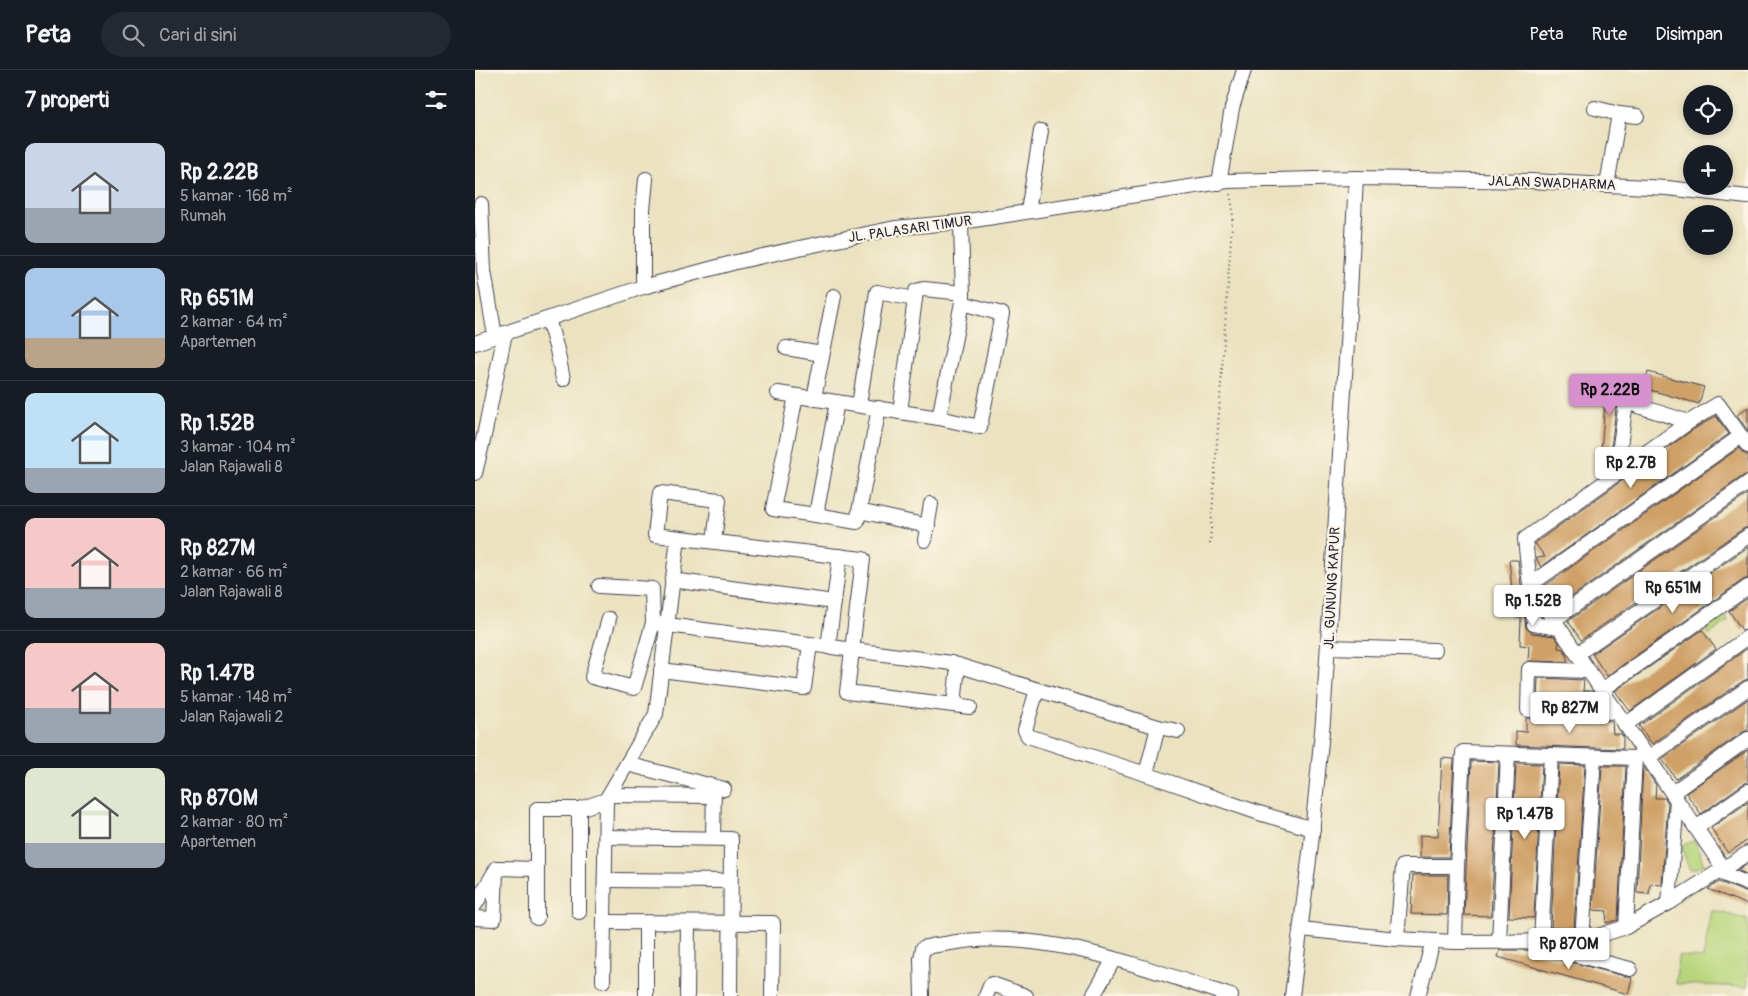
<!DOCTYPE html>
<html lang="id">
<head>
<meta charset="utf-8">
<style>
  body { margin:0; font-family:Pangolin,sans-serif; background:#242831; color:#f1f3f6; height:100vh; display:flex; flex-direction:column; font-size:19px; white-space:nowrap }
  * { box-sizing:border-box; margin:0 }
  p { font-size:16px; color:#9ea1a6 }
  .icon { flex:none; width:28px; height:28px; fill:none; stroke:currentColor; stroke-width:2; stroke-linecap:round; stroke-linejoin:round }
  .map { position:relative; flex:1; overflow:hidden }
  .details { display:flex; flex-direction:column; background:#171b24; width:475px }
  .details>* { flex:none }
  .controls { position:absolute; left:1208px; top:15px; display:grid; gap:10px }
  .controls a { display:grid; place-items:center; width:50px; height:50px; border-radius:50%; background:#171b24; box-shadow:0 2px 8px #0003; font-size:25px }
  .price { position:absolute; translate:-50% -42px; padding:0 11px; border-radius:5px; background:#fff; color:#222; font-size:16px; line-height:32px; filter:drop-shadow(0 1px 2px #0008) }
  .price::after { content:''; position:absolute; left:50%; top:30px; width:15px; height:11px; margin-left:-8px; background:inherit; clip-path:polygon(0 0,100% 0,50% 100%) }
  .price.selected { background:#d690ce; color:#111 }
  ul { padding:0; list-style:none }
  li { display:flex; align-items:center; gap:15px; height:125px; padding:0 25px }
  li+li { border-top:1px solid #363941 }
  li span { display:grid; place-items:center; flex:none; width:140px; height:100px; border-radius:10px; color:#555 }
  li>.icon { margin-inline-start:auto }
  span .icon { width:60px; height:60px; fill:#fffc; stroke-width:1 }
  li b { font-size:21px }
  h2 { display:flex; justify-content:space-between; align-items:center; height:60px; padding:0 25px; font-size:21px }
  header { display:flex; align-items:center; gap:30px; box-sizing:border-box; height:70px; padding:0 25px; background:#171b24; border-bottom:1px solid #363941 }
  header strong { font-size:24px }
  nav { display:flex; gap:28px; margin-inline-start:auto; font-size:18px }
  .search { width:350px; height:45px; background:#242831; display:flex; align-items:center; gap:12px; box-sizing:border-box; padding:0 18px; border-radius:28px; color:#9ea1a6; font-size:19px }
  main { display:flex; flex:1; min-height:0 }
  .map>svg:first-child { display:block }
</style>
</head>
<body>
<header>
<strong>Peta</strong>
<div class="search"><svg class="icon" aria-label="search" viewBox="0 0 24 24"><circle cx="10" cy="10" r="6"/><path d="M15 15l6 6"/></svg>Cari di sini</div>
<nav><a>Peta</a><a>Rute</a><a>Disimpan</a></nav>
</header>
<main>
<section class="details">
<h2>7 properti<svg class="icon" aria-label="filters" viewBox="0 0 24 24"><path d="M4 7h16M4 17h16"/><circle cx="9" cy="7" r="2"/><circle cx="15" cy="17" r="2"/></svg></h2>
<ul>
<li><span style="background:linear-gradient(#c9d6e8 65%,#9aa5b1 0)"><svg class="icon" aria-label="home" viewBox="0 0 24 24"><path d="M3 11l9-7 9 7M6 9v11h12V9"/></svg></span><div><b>Rp 2.22B</b><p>5 kamar · 168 m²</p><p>Rumah</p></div></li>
<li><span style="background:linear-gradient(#a9c7e8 70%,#b9a48a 0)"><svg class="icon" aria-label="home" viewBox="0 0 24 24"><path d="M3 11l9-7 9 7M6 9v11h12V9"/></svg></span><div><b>Rp 651M</b><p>2 kamar · 64 m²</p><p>Apartemen</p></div></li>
<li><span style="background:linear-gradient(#bfe0f5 75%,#9aa5b1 0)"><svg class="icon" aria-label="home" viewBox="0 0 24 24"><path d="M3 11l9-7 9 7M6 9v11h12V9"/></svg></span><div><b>Rp 1.52B</b><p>3 kamar · 104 m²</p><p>Jalan Rajawali 8</p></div></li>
<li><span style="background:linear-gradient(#f6c9c9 70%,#9aa5b1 0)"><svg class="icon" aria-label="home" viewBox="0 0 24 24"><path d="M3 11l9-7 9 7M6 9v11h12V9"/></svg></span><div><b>Rp 827M</b><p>2 kamar · 66 m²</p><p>Jalan Rajawali 8</p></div></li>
<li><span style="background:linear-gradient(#f6c9c9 65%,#9aa5b1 0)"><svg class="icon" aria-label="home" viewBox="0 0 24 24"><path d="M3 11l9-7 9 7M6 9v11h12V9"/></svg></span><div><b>Rp 1.47B</b><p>5 kamar · 148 m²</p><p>Jalan Rajawali 2</p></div></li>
<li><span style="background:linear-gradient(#dfe7d0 75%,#9aa5b1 0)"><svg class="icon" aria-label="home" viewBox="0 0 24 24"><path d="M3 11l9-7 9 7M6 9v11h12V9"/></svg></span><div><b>Rp 870M</b><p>2 kamar · 80 m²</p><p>Apartemen</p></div></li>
</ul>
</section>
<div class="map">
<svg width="1273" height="926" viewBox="0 0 1273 926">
  <rect width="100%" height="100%" fill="#fcf5e5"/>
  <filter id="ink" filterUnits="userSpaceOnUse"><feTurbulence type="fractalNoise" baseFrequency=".02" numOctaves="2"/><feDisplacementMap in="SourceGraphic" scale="10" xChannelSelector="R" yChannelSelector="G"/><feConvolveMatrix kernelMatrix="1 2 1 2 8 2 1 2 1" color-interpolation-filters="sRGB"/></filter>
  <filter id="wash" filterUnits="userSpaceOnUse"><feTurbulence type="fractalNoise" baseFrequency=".0096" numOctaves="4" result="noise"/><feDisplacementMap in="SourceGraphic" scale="20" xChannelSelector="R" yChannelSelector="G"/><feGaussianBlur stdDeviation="1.12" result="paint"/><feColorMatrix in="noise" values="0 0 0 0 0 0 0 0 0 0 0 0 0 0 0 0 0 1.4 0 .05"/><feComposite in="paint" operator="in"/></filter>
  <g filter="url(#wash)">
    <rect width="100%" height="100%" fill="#eae2c0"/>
    <g fill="#b8d57c" stroke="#6d7c5c">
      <polygon points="1247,541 1253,551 1234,565 1227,556"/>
      <polygon points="1220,770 1229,795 1215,800 1206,776"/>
      <polygon points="1237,840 1273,850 1273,917 1201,914 1203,886 1228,888"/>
    </g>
    <g id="blocks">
      <g fill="#cfa067">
        <polygon points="1173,302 1229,317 1224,334 1168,318"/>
        <polygon points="1132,307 1149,309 1148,324 1142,331 1134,394 1125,394"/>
        <polygon points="1273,337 1273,361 1262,345"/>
        <polygon points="1241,346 1254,364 1066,497 1061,488 1070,487 1060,473 1219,359"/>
        <polygon points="1264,378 1269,384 1273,385 1273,404 1268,406 1082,537 1068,517"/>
        <polygon points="1273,424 1273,457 1268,459 1106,570 1093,551"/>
        <polygon points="1273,477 1273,508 1268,510 1132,606 1117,584"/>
        <polygon points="1034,490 1043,490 1051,558 1057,563 1079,566 1084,572 1083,578 1088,579 1092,585 1092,592 1053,591 1054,576 1045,575 1046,547 1040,548"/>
        <polygon points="1273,528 1273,558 1267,560 1254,541"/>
        <polygon points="1227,560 1241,579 1155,641 1140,621"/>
        <polygon points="1273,578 1273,609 1268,611 1177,674 1164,656"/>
        <polygon points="1063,608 1109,610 1108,621 1117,621 1118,623 1118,633 1062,631"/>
        <polygon points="1273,629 1273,660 1268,662 1201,709 1187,689"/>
        <polygon points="1051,648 1137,651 1138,664 1146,664 1148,666 1148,679 1041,675 1041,661 1051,662"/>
        <polygon points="1273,680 1273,712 1268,714 1226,744 1211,723"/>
        <polygon points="967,688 979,689 974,787 945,787 945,765 963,766"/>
        <polygon points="996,691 1024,692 1016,846 989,845"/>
        <polygon points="1041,693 1067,694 1059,848 1034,847"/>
        <polygon points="1084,694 1110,695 1099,859 1076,858"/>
        <polygon points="1127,696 1151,696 1143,850 1131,853 1132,841 1118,840"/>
        <polygon points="1168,696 1181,715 1180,728 1190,728 1193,733 1187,815 1175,814 1174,824 1162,823"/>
        <polygon points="1273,732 1273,770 1253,783 1236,758"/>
        <polygon points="1273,793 1273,805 1262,800"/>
        <polygon points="938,805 973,805 972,845 936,844"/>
        <polygon points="1244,812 1273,823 1273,835 1233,819"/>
        <polygon points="1025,880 1059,880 1064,884 1157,908 1153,924 1023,887"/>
      </g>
    </g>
  </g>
  <g filter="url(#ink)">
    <use href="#blocks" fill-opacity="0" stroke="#403f4f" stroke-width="1"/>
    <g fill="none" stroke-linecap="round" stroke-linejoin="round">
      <g stroke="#403f4f" stroke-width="16">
        <g id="minor">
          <polyline points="1120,38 1144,44 1162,46"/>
          <polyline points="744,113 757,38 769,0"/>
          <polyline points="1132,115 1144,44"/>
          <polyline points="6,134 9,201 20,266"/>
          <polyline points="553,141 566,61"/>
          <polyline points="168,217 168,140 171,109"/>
          <polyline points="73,249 82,280 88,309"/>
          <polyline points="0,273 168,217 261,192 324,178 420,158 486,152 753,111 881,108 1056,111 1192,118 1273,127"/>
          <polyline points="311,278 347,284"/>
          <polyline points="303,323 464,348 488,227 486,152"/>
          <polyline points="321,326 298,439 341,445 382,452 404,338"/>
          <polyline points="339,328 359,226"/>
          <polyline points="384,335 402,222 440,229"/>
          <polyline points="425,342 441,221 449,219 488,223"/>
          <polyline points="464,348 505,357 527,244 487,233"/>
          <polyline points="0,403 9,366 30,263"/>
          <polyline points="1141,405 1151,332 1214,352"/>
          <polyline points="384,441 453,456"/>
          <polyline points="341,445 362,332"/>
          <polyline points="450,470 456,434"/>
          <path d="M239 472 244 430 185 423 180 465C249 473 319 481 388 489L372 622 495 637"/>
          <polyline points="197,510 359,532"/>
          <polyline points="124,516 177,519 178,553 159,618 117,607 134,549"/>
          <polyline points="1079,550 1273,413"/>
          <polyline points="178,553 476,593 683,657 703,661"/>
          <polyline points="1084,558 1059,554 1055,515 1266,366"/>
          <polyline points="353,577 365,486"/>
          <polyline points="853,577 960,580"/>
          <polyline points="1102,584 1273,466"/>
          <polyline points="186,600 329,618 335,574"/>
          <polyline points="1113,601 1054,599 1053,640 1141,642"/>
          <polyline points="562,620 550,660 553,666 671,704 784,743 838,759"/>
          <polyline points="1127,620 1273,517"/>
          <polyline points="479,635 483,595"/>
          <polyline points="1150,655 1273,567"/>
          <polyline points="1173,688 1273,618"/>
          <polyline points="152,694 249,719"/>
          <polyline points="671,704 683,657"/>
          <polyline points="1197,723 1273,669"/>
          <polyline points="134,725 238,726"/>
          <polyline points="1221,758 1273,721"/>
          <polyline points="131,767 256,769 255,926"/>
          <polyline points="238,768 239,717"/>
          <polyline points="1249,799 1055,515 1050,469 1214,352 1243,334 1273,376"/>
          <polyline points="1244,802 1273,814"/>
          <polyline points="130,810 255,811"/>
          <polyline points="1194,833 1202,730"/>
          <polyline points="0,835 22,798 62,799"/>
          <polyline points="104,842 104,739"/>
          <polyline points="0,848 19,849 21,802"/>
          <polyline points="62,848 62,739 104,739 131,730"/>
          <polyline points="129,852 298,853 297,926"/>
          <polyline points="171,853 171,926"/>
          <polyline points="1151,857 1160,688"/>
          <polyline points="826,859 922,869 980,872 1107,871 1151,857 1194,833 1273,783"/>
          <polyline points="922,869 928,796 982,796"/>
          <polyline points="1024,871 1033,684"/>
          <polyline points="1107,871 1119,687"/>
          <polyline points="980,872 982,796 988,682 1160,688 1169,682"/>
          <polyline points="1066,872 1076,685"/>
          <polyline points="1066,876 1155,899"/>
          <polyline points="128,911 131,730 181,644 203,468"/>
          <polyline points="212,926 213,853"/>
          <path d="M447 926 446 889 448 878C457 875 466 875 475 873 567 857 669 898 756 926"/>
          <polyline points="511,926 515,916 517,914 551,926"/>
          <polyline points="618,926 639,889"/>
          <polyline points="817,926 836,774 848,651 874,242 881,108"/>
          <polyline points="943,926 958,871"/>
        </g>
      </g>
      <polyline stroke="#403f4f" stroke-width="2" stroke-dasharray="1 4" stroke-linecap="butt" points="735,474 758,140 755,123"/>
      <use href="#minor" stroke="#fff" stroke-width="14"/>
    </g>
  </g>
  <g text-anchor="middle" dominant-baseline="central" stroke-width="4.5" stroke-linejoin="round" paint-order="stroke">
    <g font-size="14" fill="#22223b" stroke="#fcf5e5">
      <text transform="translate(1077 113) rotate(2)">JALAN SWADHARMA</text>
      <text transform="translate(435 159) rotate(-8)">JL. PALASARI TIMUR</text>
      <text transform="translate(857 518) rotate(-87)">JL. GUNUNG KAPUR</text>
    </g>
  </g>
</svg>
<div class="controls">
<a><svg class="icon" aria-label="locate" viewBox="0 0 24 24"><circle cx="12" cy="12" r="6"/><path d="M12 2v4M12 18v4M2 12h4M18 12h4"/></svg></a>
<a>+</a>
<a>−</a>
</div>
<b class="price selected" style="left:1135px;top:346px">Rp 2.22B</b>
<b class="price" style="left:1156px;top:419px">Rp 2.7B</b>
<b class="price" style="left:1198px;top:544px">Rp 651M</b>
<b class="price" style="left:1058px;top:557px">Rp 1.52B</b>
<b class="price" style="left:1095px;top:664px">Rp 827M</b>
<b class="price" style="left:1050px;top:770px">Rp 1.47B</b>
<b class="price" style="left:1094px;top:900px">Rp 870M</b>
</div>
</main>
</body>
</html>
